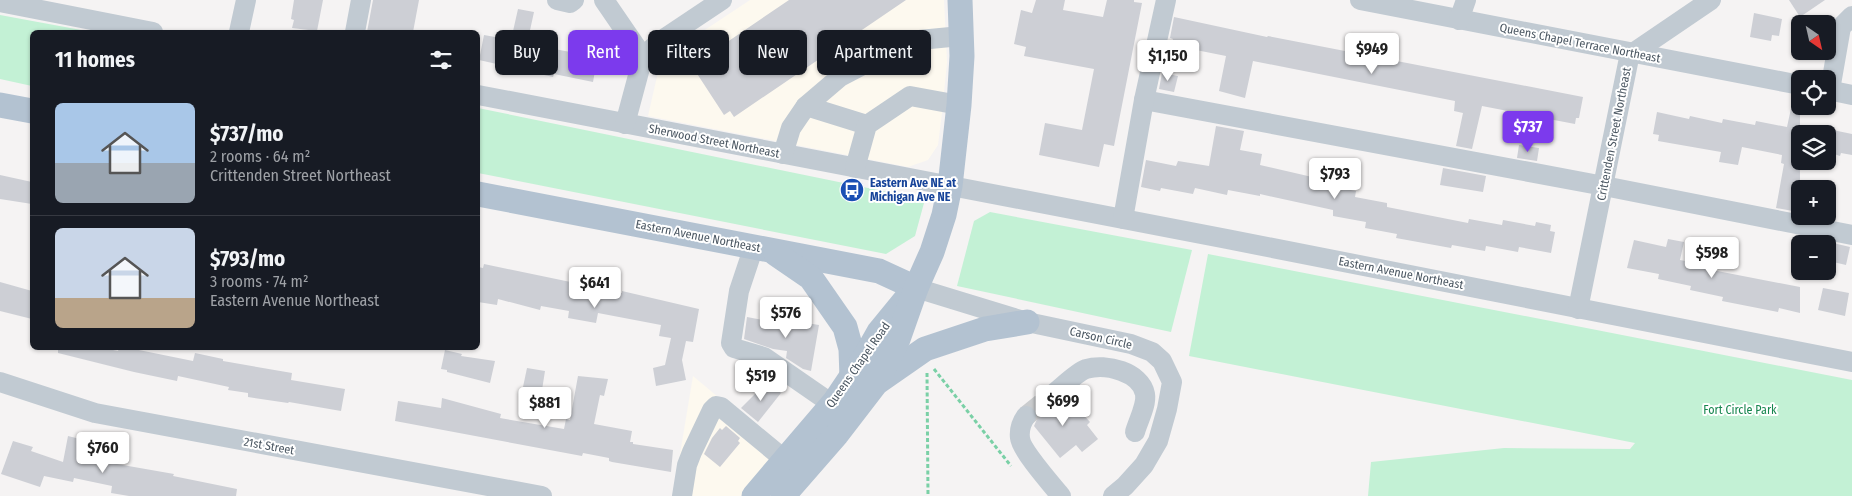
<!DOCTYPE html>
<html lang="en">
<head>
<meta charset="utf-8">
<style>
  body { margin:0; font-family:"Fira Sans Condensed",sans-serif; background:#20242c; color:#f1f3f6; height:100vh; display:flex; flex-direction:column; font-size:19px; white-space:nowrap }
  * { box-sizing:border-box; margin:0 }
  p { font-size:16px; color:#9ea1a6 }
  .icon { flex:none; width:28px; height:28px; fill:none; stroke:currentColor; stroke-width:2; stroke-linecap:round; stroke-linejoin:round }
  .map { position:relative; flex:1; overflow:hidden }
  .details { position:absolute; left:30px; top:30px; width:450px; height:320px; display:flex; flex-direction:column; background:#171b24; border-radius:8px; box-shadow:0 1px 4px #0004 }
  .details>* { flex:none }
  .guide { position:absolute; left:495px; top:30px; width:475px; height:45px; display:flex; gap:10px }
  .needle { width:32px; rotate:146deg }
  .tools { position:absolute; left:1791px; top:15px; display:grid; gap:10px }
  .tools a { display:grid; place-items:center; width:45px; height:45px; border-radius:8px; background:#171b24; box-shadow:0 1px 4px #0004; font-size:25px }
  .price { position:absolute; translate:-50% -42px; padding:0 11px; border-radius:5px; background:#fff; color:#222; font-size:16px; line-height:32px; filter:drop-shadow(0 1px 2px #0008) }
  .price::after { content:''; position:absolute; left:50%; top:30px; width:15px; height:11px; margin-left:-8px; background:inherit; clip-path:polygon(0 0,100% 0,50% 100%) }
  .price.on { background:#7c3aed; color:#fff }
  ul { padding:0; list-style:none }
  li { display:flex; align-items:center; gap:15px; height:125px; padding:0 25px }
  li+li { border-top:1px solid #363941 }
  li span { display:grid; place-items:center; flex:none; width:140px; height:100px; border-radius:8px; color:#555 }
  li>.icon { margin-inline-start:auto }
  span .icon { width:60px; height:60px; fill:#fffc; stroke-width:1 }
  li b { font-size:21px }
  h2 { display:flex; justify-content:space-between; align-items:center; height:60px; padding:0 25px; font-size:21px }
  .pill { padding:0 18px; border-radius:8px; background:#171b24; box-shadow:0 1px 4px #0004; font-size:18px; line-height:45px }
  .pill.on { background:#7c3aed; color:#fff }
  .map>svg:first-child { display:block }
</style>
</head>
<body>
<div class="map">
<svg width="1852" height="496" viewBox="0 0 1852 496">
  <rect width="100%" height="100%" fill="#f5f3f3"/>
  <g fill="#fdf9ef">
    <polygon points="750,0 944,0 947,62 942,113 938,145 928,160 908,167 648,116 661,59"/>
    <polygon points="693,376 782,451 742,496 673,496"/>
  </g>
  <g fill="#c3f1d5">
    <polygon points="0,15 92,32 32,32 32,86 0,79"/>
    <polygon points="478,108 907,196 924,203 915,236 886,254 478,173"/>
    <polygon points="990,212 1192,250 1171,332 957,286 974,221"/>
    <polygon points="1208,254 1852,380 1852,496 1368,496 1371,462 1504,448 1630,449 1635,443 1189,356"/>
  </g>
  <g fill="#cdcfd5">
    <polygon points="294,0 323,0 317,31 292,28 294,20 291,19"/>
    <polygon points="373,0 419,0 413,32 367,32"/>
    <polygon points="789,0 906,0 734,117 730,111 724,115 692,66"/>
    <polygon points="1036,0 1065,0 1063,10 1103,17 1107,0 1134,0 1134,2 1142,3 1114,146 1104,144 1099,167 1039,155 1045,123 1082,130 1094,69 1024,56 1026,47 1014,44 1021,10 1032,13"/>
    <polygon points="1789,0 1825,0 1800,17"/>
    <polygon points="518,9 534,12 527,44 576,53 577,48 591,51 597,60 593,82 554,74 553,77 479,60 484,35 511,40"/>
    <polygon points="1754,13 1782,19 1779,36 1772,35 1771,41 1750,37"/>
    <polygon points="1174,17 1267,37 1268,36 1583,97 1579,118 1576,118 1575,124 1482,106 1472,149 1456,146 1463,113 1454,111 1455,101 1253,61 1245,98 1219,91 1226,56 1171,45 1173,39 1170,38"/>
    <polygon points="1162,73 1178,76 1174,92 1159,89"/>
    <polygon points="1793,99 1800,100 1800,201 1798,212 1776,208 1784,164 1781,163 1782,155 1742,147 1738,165 1719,162 1721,152 1658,141 1659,135 1653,134 1657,112 1689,119 1690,116 1722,123 1723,119 1755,125 1756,121 1787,127"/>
    <polygon points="1216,126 1244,131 1240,150 1262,154 1260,165 1325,180 1324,185 1356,191 1355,197 1387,203 1387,207 1468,223 1469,219 1502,225 1503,220 1535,226 1536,222 1551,225 1550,231 1555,232 1551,253 1519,247 1518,252 1486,246 1485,251 1452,245 1451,248 1396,238 1397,234 1365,228 1366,222 1333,216 1333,210 1260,194 1260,196 1228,190 1227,195 1195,188 1193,194 1161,188 1160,191 1141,187 1146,160 1176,166 1178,161 1209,166"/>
    <polygon points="1828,129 1852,134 1852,155 1841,153 1840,156 1828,152"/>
    <polygon points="1519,145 1539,148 1537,161 1517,158"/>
    <polygon points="1443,168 1486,176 1483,192 1440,185"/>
    <polygon points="0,175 32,182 32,204 0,199"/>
    <polygon points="1668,239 1684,242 1680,260 1713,266 1712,270 1800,287 1800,313 1779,308 1778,312 1722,301 1723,297 1690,290 1691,286 1658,279 1659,274 1627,268 1634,240 1666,247"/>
    <polygon points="1833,243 1850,247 1846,265 1829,261"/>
    <polygon points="484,264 585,285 584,289 613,295 614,291 622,293 622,291 699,309 693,342 686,341 682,360 686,380 656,386 653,368 665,365 671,338 659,336 661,325 598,313 596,323 568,318 569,311 541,306 540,310 498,299 497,305 478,302 478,267 483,268"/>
    <polygon points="0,282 32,291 32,319 0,311"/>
    <polygon points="1823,288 1849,293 1845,316 1818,310"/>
    <polygon points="747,317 788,325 789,320 819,325 811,371 803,369 786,358 787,351 773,349 744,339"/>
    <polygon points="58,348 103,348 118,351 119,348 129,348 193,361 195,353 223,359 223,361 292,373 291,380 345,389 341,411 289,402 288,403 248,397 248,393 228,390 229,387 178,376 177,381 134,372 58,353"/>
    <polygon points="445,350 462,354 461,356 495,361 490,383 447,372 447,370 441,369"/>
    <polygon points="527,368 545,371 542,390 523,387"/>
    <polygon points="578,376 608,379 604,396 600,395 594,424 632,431 630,442 633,442 633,444 673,450 671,472 612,462 609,461 609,458 583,453 582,456 395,421 398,401 441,408 442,398 501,414 500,418 564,429 566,419 570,420"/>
    <polygon points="767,382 781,393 758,422 741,408"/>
    <polygon points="1040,396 1043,403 1047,406 1053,407 1060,404 1068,398 1090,422 1087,425 1098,439 1082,452 1076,445 1060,458 1034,426 1038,417 1037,411 1029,405"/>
    <polygon points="726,426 740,438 738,441 740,443 720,467 704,454 712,438 720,428 722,430"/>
    <polygon points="68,436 80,439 77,457 174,474 173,476 237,489 236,496 129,496 111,493 112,486 74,478 73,482 44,476 40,487 1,474 13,441 33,447 31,451 63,462"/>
  </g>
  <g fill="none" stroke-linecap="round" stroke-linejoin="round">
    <polyline stroke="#caccce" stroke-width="20" stroke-dasharray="20 10" stroke-linecap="butt" points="1026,416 1052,395"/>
    <g stroke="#7ad0a6" stroke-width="3" stroke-dasharray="4 2.5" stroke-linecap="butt">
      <polyline points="934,369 1011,466"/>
      <polyline points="927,373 928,496"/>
    </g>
    <g stroke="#c1cad2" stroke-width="20">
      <polyline points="557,0 570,3 574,0"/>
      <polyline points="604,0 643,57"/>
      <polyline points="1360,0 1800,85"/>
      <polyline points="0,2 153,32"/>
      <polyline points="1459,20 1466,0"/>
      <polyline points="239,32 246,0"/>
      <polyline points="355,32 361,0"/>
      <polyline points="1828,90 1852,95"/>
      <polyline points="1830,90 1841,27 1852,16"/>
      <polyline points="478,95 1227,239 1852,362"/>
      <polyline points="1144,100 1604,186 1852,235"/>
      <polyline points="806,106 867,125"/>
      <polyline points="625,124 643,57 659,42 722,0"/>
      <polyline points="783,154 791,128 806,106 840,77 909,41 961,36"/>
      <polyline points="855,168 867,125 910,96 959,105"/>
      <polyline points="1123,219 1144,100 1166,0"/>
      <polyline points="754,246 739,291 731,343 734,348 764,357 832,404"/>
      <polyline points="916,288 1027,322 1131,344 1152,352 1162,361 1172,382 1167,409 1158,441 1144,465 1125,486 1113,496"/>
      <polyline points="1578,309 1629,58 1633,53 1711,0"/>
      <polyline points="0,382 95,413 542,496"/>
      <path d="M1052 395C1061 388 1077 372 1086 369 1106 363 1141 372 1145 394 1147 405 1138 421 1135 432"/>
      <path d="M1026 416C1021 423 1019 430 1020 438 1021 450 1052 485 1061 496"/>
      <polyline points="682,496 687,465 692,452 712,410 716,406 721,407 785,460"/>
    </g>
    <g stroke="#b3c2d1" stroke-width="25">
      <polyline points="0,105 32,111"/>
      <polyline points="478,194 879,271 916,288"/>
      <polyline points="776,254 811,278 845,327 851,349 852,378"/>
      <polyline points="879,381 925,349 985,329 1027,322"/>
      <polyline points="754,496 835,401 866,355 879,332 906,299"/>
      <polyline points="783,496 837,434 877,382 898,339 916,288 932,252 944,215 950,186 959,105 962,56 960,0"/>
    </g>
  </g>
  <defs>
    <g id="bus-disc" transform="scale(1.25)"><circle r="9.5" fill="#1a4fb4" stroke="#fff"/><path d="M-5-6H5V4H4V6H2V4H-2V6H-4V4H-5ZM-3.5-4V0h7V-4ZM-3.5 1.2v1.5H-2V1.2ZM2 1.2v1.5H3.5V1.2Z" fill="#fff"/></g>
  </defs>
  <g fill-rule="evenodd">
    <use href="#bus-disc" x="852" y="190"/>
  </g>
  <g text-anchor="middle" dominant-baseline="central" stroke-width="4" stroke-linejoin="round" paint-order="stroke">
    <g font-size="12" fill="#4a5661" stroke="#fff">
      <text transform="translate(1580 43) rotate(11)">Queens Chapel Terrace Northeast</text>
      <text transform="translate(1614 134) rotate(-79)">Crittenden Street Northeast</text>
      <text transform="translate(714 141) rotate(11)">Sherwood Street Northeast</text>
      <text transform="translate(698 236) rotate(11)">Eastern Avenue Northeast</text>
      <text transform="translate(1401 273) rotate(11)">Eastern Avenue Northeast</text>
      <text transform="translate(1101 338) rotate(13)">Carson Circle</text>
      <text transform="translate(858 365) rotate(-55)">Queens Chapel Road</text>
      <text transform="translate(269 446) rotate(10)">21st Street</text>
    </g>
    <g font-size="12" font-weight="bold" fill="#164399" stroke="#fff" text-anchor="start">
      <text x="870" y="183">Eastern Ave NE at<tspan x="870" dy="14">Michigan Ave NE</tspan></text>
    </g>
    <g font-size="12" fill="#17864f" stroke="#fff">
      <text x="1740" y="410">Fort Circle Park</text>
    </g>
  </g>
</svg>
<div class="tools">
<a><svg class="needle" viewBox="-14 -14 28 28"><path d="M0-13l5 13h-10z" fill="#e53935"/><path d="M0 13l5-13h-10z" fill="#9ea1a6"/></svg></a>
<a><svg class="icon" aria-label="locate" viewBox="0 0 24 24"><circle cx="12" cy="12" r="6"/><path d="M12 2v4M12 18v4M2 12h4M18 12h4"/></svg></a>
<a><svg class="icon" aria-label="layers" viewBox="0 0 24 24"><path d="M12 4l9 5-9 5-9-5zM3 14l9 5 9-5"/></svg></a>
<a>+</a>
<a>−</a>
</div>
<b class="price" style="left:1372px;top:75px">$949</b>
<b class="price" style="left:1168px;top:82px">$1,150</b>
<b class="price on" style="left:1528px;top:153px">$737</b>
<b class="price" style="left:1335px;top:200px">$793</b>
<b class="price" style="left:1712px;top:279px">$598</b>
<b class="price" style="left:595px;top:309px">$641</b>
<b class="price" style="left:786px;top:339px">$576</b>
<b class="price" style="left:761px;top:402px">$519</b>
<b class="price" style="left:1063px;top:427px">$699</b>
<b class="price" style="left:545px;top:429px">$881</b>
<b class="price" style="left:103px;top:474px">$760</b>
<div class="guide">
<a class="pill">Buy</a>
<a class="pill on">Rent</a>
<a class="pill">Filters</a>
<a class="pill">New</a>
<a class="pill">Apartment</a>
</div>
<section class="details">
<h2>11 homes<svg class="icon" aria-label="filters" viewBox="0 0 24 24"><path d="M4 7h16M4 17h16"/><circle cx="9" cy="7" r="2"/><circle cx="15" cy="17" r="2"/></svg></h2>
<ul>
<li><span style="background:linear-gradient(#a9c7e8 60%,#9aa5b1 0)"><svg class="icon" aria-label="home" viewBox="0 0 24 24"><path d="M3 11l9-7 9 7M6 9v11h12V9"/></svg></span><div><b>$737/mo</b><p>2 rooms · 64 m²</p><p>Crittenden Street Northeast</p></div></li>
<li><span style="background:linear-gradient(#c9d6e8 70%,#b9a48a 0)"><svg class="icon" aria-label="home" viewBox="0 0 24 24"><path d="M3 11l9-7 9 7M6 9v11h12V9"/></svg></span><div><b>$793/mo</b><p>3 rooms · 74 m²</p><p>Eastern Avenue Northeast</p></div></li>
</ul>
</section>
</div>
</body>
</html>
